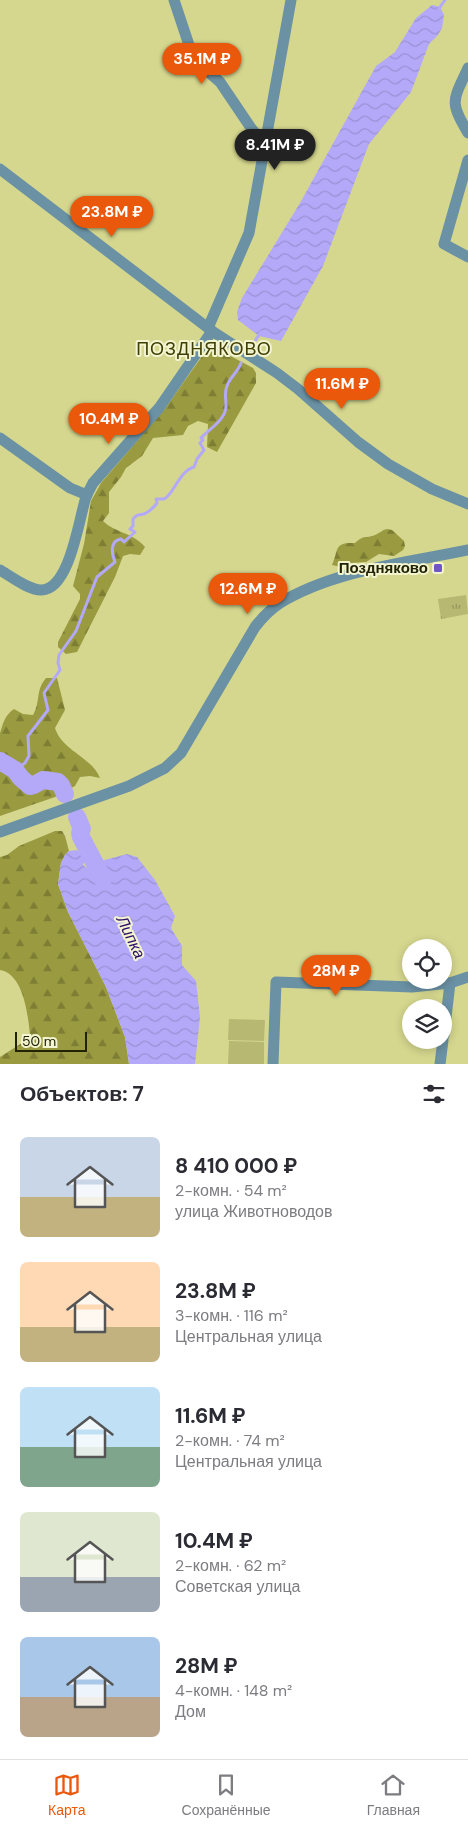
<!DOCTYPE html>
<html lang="ru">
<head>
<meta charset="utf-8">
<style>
  body { margin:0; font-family:"DM Sans",sans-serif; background:#f2f2f3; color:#2b2b33; height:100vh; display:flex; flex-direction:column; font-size:19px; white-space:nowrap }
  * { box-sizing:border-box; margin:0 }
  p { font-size:16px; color:#7c7c81 }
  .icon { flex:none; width:28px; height:28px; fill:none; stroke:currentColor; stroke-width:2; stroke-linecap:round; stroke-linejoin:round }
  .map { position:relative; height:1064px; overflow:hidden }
  .drawer { display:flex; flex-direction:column; background:#fff; flex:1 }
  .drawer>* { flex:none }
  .tools { position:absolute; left:402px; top:939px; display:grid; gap:10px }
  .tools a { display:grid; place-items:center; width:50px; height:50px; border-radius:50%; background:#fff; box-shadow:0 2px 8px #0003; font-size:25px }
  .scale { position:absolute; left:15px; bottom:12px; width:72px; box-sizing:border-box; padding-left:5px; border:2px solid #222305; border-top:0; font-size:14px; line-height:18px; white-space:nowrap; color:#222305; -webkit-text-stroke:4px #f3f5d1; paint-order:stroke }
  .price { position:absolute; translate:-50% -42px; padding:0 11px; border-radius:18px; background:#ea580c; color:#fff; font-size:16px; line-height:32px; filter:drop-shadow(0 1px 2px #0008) }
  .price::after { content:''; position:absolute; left:50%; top:30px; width:15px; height:11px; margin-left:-8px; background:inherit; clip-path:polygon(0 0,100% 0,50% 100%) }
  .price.selected { background:#222; color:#fff }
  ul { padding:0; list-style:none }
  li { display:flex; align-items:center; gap:15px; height:125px; padding:0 20px }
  li span { display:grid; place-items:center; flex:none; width:140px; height:100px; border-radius:8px; color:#555 }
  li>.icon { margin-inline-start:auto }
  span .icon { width:60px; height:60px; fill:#fffc; stroke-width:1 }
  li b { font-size:21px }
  h2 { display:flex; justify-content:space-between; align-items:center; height:60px; padding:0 20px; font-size:21px }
  .tab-bar { display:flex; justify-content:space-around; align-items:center; height:70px; border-top:1px solid #e1e1e2; background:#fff; font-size:14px; color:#7c7c81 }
  .tab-bar a { display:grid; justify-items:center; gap:2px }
  .tab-bar .selected { color:#ea580c }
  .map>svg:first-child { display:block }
</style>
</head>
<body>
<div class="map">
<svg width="468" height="1064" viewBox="0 0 468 1064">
  <defs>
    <pattern id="forest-firs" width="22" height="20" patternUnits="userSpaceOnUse" patternTransform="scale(1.25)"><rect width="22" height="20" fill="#9a9b40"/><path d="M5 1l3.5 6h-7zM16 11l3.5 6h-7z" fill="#7d7e34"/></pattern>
    <pattern id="park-tufts" width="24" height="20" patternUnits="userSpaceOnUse" patternTransform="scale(1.25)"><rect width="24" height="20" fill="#b7b973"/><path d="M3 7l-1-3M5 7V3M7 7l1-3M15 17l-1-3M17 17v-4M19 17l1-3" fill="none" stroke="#94965c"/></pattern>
    <pattern id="water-waves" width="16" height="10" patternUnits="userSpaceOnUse" patternTransform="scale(1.25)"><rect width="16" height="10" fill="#b4a9f9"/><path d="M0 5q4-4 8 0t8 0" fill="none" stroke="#9a91d4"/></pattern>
  </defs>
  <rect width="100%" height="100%" fill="#d5d78e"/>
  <g fill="#b7b973">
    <polygon points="229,1019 265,1020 264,1041 228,1040"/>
    <polygon points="229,1041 264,1042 264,1064 228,1064"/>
  </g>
  <g fill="url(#forest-firs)">
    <path d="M210 345 253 368 256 373V383L217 452 207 447 208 424 198 421 188 426 183 435 153 438 142 456 126 468 121 477 109 492V513L103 521C115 533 132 532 145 547L140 555 130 554 123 556 115 577 77 652 66 654 58 647V642L80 599V594L73 586 84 544 91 501 101 483 164 410Z"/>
    <path d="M387 529 392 530 404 541 405 546 403 550 394 556 379 554 366 562 351 563 341 567 332 565C339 550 333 542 355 543 365 534 365 539 375 535 380 533 382 530 387 529Z"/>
    <path d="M46 678H57L65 710 55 728C62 751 92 757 100 778L90 776 80 777 75 786 55 797 0 816V733C3 723 5 715 14 709L23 714 33 715C41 701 35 691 46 678Z"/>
    <path d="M55 831H62L65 836 69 851 65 855 61 863 58 884 68 912 106 987 125 1037 129 1064H0V1057L25 1041 30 1035C28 1016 24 974 0 970V857L7 855 19 846Z"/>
  </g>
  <polygon fill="url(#park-tufts)" points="466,595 468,614 441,619 438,599"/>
  <g fill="url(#water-waves)">
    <polygon points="432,5 440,7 444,15 442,28 438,35 429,44 411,92 369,144 323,266 281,341 259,336 238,320 237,312 242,298 300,203 376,66 395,52 416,18"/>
    <polygon points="77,850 85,860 83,865 87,868 92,868 91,861 93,858 101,861 127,854 137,857 155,880 175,916 171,928 182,946 182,965 196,981 200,1017 195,1064 129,1064 125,1037 106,987 68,912 58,884 61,863 65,855 69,851"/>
  </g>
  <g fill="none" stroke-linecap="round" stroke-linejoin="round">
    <g stroke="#b4a9f9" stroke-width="3">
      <polyline points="438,10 445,0"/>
      <polyline points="248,351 261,332"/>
      <path d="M15 770 25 763 29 756 28 736 48 710 44 693 60 670 58 663 59 655 76 631 97 577 115 562C112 554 109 541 121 539L124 542 135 532 130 529 133 526V519C137 514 139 515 144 514 149 512 154 507 157 503L156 499C157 499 163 499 164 499 173 496 179 471 194 467L197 459 204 450 200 443 203 440 201 438C209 429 227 419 226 405 226 398 224 393 227 386 230 377 238 372 241 363"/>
    </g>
    <g stroke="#b4a9f9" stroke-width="18">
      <polyline points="0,761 15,770 21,778 30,786 34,785 43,780 58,782 61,785 65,794"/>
      <polyline points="77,817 82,829 80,833 81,837 103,879"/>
    </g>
    <g stroke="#6a91a4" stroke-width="11">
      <polyline points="174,0 192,54 197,62 220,82 251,128 266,146"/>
      <path d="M468 68C453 101 449 101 468 133"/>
      <polyline points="468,160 444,244 468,257"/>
      <polyline points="0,169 212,331 277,373 298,389 358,442 388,464 432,489 468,504"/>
      <polyline points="208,328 249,233 291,0"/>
      <polyline points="0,438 70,488 87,495"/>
      <path d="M0 570C10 576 30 591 42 590 70 589 79 518 86 497 88 492 91 487 93 483L159 408 212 331"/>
      <path d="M0 832 129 786 165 768 181 753 255 627C262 618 269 610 280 603 334 570 406 563 468 550"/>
      <polyline points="444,1035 450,983 468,977"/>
      <polyline points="273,1064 276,982 412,987 450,983"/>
      <polyline points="440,1064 443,1040"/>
    </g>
  </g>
  <rect fill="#7054ce" stroke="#f3f5d1" stroke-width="2" x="433" y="563" width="10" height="10" rx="2.5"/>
  <g text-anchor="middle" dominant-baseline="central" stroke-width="4" stroke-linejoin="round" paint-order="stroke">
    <g font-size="15" font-weight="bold" fill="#222305" stroke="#f3f5d1" text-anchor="end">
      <text x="428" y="568">Поздняково</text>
    </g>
    <g font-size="16" font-style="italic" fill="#2e0d6a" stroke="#f3f5d1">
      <text transform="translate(131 937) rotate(64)">Липка</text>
    </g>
    <g font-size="18" letter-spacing="1" fill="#3f3f04" stroke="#f3f5d1">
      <text x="204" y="349">ПОЗДНЯКОВО</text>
    </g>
  </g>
</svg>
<div class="tools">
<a><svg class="icon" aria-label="locate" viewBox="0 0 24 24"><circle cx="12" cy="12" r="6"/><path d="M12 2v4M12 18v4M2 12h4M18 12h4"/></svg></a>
<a><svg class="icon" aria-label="layers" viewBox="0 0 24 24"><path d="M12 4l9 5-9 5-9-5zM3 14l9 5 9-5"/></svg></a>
</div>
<div class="scale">50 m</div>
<b class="price" style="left:202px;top:85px">35.1M ₽</b>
<b class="price selected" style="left:275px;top:171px">8.41M ₽</b>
<b class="price" style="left:112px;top:238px">23.8M ₽</b>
<b class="price" style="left:342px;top:410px">11.6M ₽</b>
<b class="price" style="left:109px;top:445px">10.4M ₽</b>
<b class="price" style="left:248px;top:615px">12.6M ₽</b>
<b class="price" style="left:336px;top:997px">28M ₽</b>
</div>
<section class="drawer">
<h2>Объектов: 7<svg class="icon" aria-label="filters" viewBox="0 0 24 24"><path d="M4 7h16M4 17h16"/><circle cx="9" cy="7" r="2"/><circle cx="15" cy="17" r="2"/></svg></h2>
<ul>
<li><span style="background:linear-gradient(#c9d6e8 60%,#c2b280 0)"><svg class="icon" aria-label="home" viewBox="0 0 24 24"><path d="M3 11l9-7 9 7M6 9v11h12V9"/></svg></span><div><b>8 410 000 ₽</b><p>2-комн. · 54 m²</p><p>улица Животноводов</p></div></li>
<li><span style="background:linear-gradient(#ffd9b3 65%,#c2b280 0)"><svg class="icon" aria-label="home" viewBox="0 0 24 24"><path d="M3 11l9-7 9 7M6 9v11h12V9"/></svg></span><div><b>23.8M ₽</b><p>3-комн. · 116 m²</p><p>Центральная улица</p></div></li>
<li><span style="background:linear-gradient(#bfe0f5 60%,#7fa58c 0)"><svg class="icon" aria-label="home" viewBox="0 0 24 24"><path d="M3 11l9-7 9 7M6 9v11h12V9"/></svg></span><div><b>11.6M ₽</b><p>2-комн. · 74 m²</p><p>Центральная улица</p></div></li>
<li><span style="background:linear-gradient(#dfe7d0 65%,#9aa5b1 0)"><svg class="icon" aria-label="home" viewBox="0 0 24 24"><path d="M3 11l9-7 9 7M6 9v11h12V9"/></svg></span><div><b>10.4M ₽</b><p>2-комн. · 62 m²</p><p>Советская улица</p></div></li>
<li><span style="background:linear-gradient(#a9c7e8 60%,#b9a48a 0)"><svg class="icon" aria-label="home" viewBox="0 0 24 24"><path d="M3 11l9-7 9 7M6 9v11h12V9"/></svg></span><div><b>28M ₽</b><p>4-комн. · 148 m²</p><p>Дом</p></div></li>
</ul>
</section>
<nav class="tab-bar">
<a class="selected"><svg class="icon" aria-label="map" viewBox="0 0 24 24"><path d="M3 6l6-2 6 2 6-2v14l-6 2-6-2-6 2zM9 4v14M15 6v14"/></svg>Карта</a>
<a><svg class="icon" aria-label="saved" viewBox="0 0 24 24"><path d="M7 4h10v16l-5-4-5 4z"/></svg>Сохранённые</a>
<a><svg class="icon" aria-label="home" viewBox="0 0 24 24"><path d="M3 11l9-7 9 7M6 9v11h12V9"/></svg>Главная</a>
</nav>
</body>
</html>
